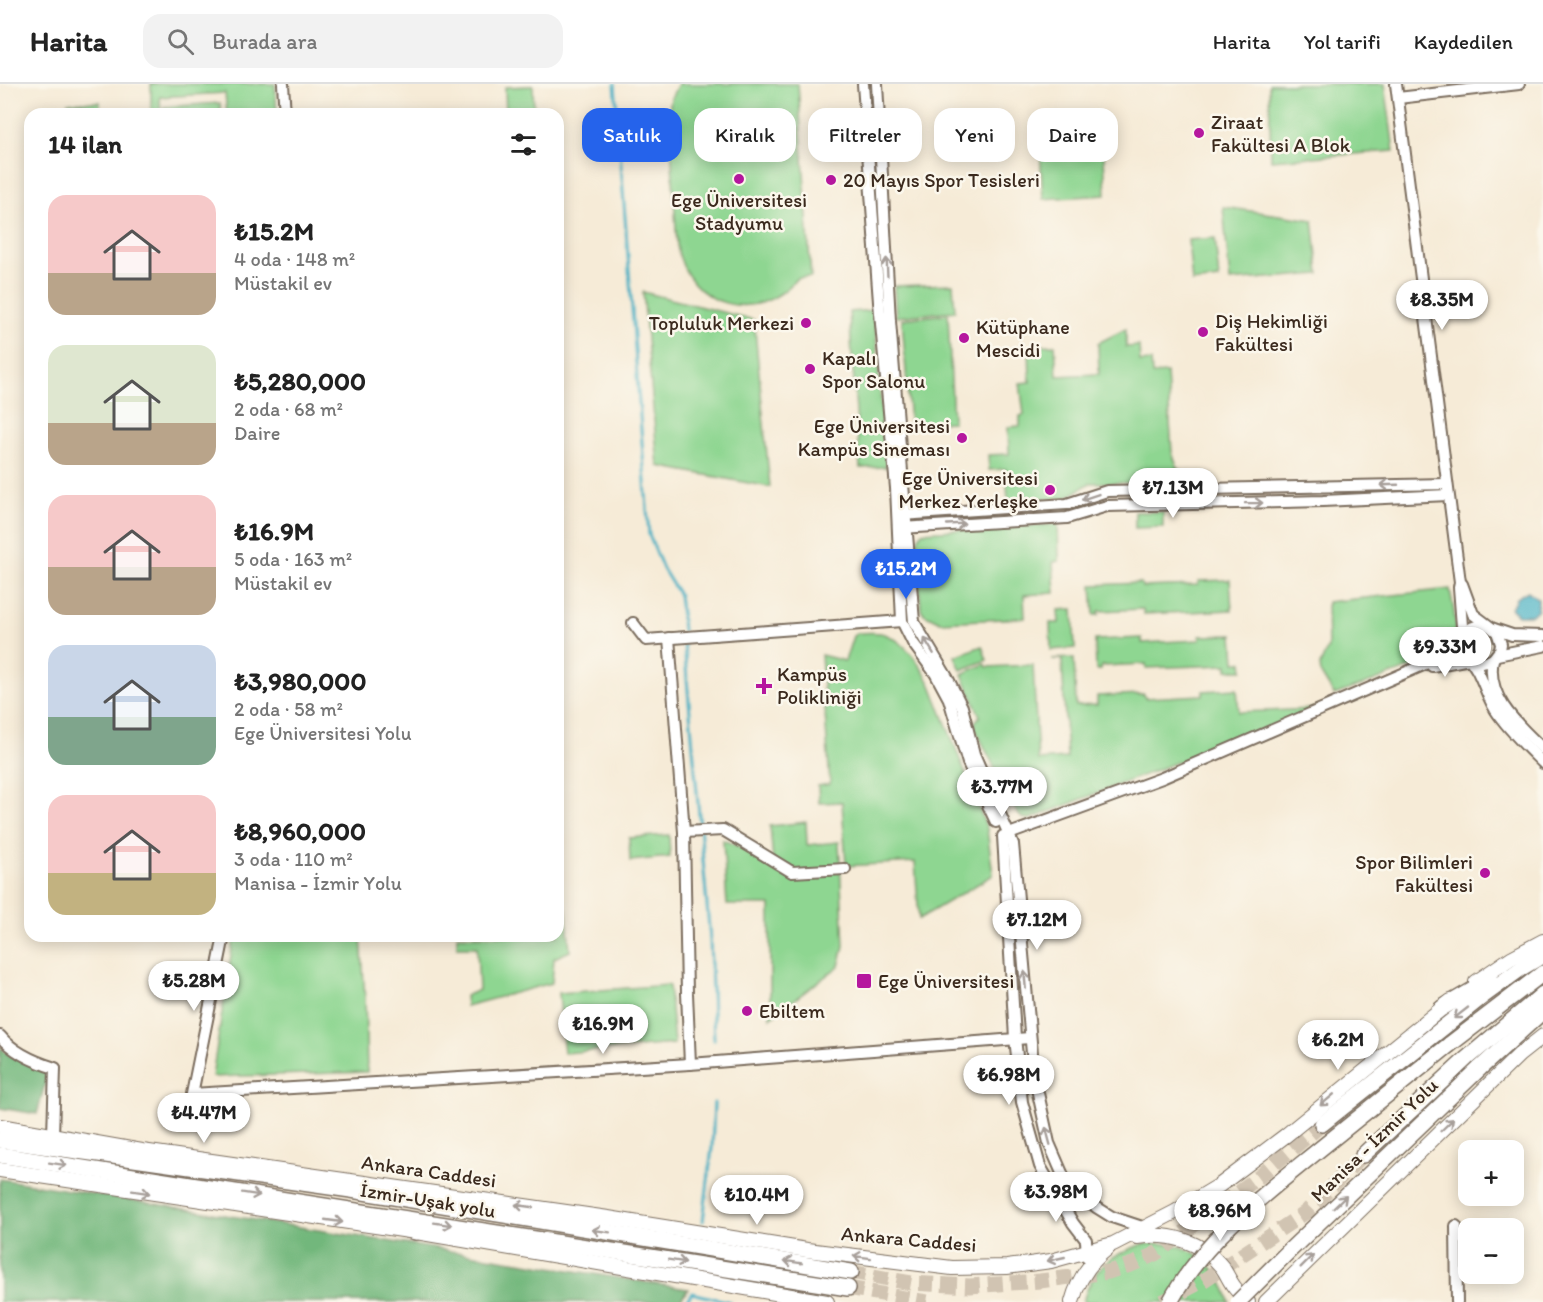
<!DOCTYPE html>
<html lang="tr">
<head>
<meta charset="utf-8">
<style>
  body { margin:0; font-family:Itim,sans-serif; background:#f2f2f2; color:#222; height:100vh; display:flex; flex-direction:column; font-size:22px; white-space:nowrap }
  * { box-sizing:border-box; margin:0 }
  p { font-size:20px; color:#767676 }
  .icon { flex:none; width:33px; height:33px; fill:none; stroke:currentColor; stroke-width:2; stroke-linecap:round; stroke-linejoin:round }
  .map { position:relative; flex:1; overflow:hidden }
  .drawer { position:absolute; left:24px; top:24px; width:540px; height:834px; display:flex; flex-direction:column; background:#fff; border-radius:18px; box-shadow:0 3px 15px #0003 }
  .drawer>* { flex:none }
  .hud { position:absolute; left:582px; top:24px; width:570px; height:54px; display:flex; gap:12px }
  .buttons { position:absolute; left:1458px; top:1056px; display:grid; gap:12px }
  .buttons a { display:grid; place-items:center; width:66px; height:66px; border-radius:12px; background:#fff; box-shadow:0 3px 15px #0003; font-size:30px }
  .price { position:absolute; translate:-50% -51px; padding:0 14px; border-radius:21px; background:#fff; color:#222; font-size:20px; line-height:39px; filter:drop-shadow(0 2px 3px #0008) }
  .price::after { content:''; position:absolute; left:50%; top:36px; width:18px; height:14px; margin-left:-9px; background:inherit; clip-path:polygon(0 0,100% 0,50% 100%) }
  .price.active { background:#2563eb; color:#fff }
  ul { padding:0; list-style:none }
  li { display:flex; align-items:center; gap:18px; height:150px; padding:0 24px }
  li span { display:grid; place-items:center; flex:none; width:168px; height:120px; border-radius:18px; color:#555 }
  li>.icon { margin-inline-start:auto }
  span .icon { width:72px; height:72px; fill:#fffc; stroke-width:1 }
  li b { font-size:26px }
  h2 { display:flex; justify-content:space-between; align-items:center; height:72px; padding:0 24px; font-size:26px }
  .tag { padding:0 21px; border-radius:18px; background:#fff; box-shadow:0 3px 15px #0003; font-size:21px; line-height:54px }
  .tag.active { background:#2563eb; color:#fff }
  header { display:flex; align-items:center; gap:36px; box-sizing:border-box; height:84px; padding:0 30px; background:#fff; border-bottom:2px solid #e0e0e0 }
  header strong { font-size:28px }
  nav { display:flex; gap:33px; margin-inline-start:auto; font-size:21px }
  .search { width:420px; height:54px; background:#f2f2f2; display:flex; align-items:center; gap:15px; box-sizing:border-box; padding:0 21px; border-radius:18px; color:#767676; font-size:22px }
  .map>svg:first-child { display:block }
</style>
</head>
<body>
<header>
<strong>Harita</strong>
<div class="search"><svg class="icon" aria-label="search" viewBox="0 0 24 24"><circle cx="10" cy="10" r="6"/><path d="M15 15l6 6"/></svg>Burada ara</div>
<nav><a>Harita</a><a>Yol tarifi</a><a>Kaydedilen</a></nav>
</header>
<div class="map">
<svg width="1543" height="1218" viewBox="0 0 1543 1218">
  <rect width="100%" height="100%" fill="#fbf7ec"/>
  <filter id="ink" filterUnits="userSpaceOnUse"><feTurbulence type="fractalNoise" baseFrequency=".0167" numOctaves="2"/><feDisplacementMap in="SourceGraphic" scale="12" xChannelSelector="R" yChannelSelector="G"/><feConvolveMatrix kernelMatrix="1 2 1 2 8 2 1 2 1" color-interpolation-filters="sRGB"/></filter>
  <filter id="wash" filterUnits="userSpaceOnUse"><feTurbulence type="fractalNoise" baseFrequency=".008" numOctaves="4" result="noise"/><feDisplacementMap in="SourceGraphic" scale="24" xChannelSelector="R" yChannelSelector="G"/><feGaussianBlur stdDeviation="1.35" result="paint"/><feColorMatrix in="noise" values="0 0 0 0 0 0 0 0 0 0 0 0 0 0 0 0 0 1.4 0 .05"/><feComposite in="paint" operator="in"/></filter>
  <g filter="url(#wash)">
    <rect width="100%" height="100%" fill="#f6ebd7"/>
    <g fill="#8ed691" stroke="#648058" stroke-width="1.5">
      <polygon points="151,0 275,0 277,30 227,30 225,9 160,13 161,30 151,30"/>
      <path d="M678 0H798L811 193 797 194C758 243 686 223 677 161L669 30 671 14Z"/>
      <polygon points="1269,0 1385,0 1394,67 1271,76"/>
      <polygon points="533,2 534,30 506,30 505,3"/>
      <rect x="68" y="18" width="32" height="12"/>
      <polygon points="220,19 221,30 164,30 164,23"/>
      <polygon points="1103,55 1106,111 1043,115 1040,65 1046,59"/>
      <polygon points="1223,123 1313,136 1319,190 1230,197"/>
      <polygon points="1215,154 1219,195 1192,198 1188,156"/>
      <polygon points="953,200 955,227 896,233 894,202"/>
      <polygon points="643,208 754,236 770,403 658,382"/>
      <polygon points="874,226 886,383 860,384 849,228"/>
      <polygon points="948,230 953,338 910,340 902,235"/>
      <polygon points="1126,245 1126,263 1139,262 1140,278 1151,277 1152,290 1167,289 1172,369 1178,384 1193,398 1090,399 1066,414 1008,417 1006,385 989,386 988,371 1009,370 1008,343 1020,342 1020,332 1024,331 1020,299 1030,298 1029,262 1055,261 1057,292 1099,290 1098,259"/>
      <polygon points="1135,428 1163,428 1163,443 1135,444"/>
      <polygon points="1058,440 1059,477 1053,478 1055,509 1024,511 1025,534 940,538 924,530 921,525 917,463 918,455 922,448"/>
      <polygon points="1230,496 1232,526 1144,530 1143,525 1099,527 1099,531 1094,531 1092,501 1141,499 1142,503 1198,501 1198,497"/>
      <path d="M1450 505C1452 519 1459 542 1452 556 1441 578 1358 602 1334 611L1321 590 1320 581 1328 563 1327 518Z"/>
      <polygon points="1073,525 1075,564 1051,566 1050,539 1059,539 1058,526"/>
      <path d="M858 549C867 549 878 547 887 551 907 559 921 582 931 601L987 745 993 791 919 835 915 778 846 782 842 718 819 719 818 702 830 700 821 571 845 577 853 552Z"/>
      <polygon points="1233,551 1235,578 1242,578 1243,586 1227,586 1227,581 1146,584 1146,580 1102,582 1101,586 1096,586 1095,556 1142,554 1142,559 1200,556 1200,552"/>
      <polygon points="982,562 987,576 961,586 955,572"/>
      <polygon points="1074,574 1076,622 1097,621 1097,612 1144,610 1145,614 1203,611 1203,607 1237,605 1239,628 1315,625 1030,735 1022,734 1017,729 975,644 975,638 980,632 962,590 985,580 987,583 1033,581 1038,676 1067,674 1062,575 1052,575"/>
      <polygon points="806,738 807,761 839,758 844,862 839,882 770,934 770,821 727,821 723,756 773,777 770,742"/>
      <polygon points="669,751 670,773 630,777 629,754"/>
      <polygon points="558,814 559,825 566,824 570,867 554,874 552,899 466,922 465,912 479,906 477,863 457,863 457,852 558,852"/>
      <polygon points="234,852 361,852 365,915 367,988 212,993"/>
      <polygon points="669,901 674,960 564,969 559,909"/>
      <path d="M1143 1160C1151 1160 1160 1159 1167 1160 1199 1163 1222 1189 1230 1218H1083C1092 1183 1111 1171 1143 1160Z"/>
    </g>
    <g fill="#72b77b" stroke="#56704c" stroke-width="1.5">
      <polygon points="0,963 9,971 48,989 37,1030 0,1024"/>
      <polygon points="0,1095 688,1205 679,1218 0,1218"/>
    </g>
    <polygon fill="#45b0c4" stroke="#406d71" stroke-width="1.5" points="1528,507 1538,515 1538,525 1532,531 1518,531 1511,524 1516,514"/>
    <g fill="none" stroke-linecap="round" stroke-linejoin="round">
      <g stroke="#45b0c4" stroke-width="3">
        <polyline points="615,0 649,451 663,485 679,511 683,546"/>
        <polyline points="684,561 710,855 714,956"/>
        <polyline points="703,1137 712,1064 714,1019"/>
        <polyline points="685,1218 692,1209 730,1218"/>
      </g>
    </g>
  </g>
  <g filter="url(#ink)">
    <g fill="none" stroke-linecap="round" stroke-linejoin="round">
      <g stroke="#d1c4b2" stroke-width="15" stroke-dasharray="15 8" stroke-linecap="butt">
        <polyline points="851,1188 911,1199 970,1202 1040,1197 1108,1188 1133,1180 1155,1170 1260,1092 1322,1040"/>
        <polyline points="848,1204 927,1218"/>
        <polyline points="1162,1218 1201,1198 1306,1128 1363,1071"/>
      </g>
      <g stroke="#7c6e5f" stroke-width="14">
        <g id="minor">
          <polyline points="283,0 285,30"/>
          <polyline points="863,0 879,218 896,404 902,537 913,559 935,589 949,615 968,679 996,738"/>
          <polyline points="877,0 890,237 914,538 947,593 962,623 974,670 1013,760 1034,991 1049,1059 1065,1096 1096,1123 1112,1133 1148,1145"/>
          <polyline points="1396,0 1460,498 1459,503 1463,555"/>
          <polyline points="1398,14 1519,0"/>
          <polyline points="901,431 1067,420 1107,407 1447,400"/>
          <polyline points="901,444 1067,434 1107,422 1323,417 1448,411"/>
          <polyline points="633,539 646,556 902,537"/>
          <path d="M1487 542C1481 541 1475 541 1470 545 1452 559 1473 576 1479 590 1486 604 1489 618 1499 631 1512 649 1528 664 1543 679"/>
          <polyline points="1494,545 1512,551 1543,552"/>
          <polyline points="669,554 684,748 687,909 690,980"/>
          <polyline points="1497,571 1543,562"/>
          <path d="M1493 575C1485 613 1518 641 1543 665"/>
          <polyline points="1432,582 1470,575 1481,579 1487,578 1493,575 1500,566 1501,560 1497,548 1473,530 1462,500"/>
          <polyline points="684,748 723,746 792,788 845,785"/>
          <polyline points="1003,752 1015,954 1022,1018 1040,1082 1073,1139 1086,1156 1087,1173"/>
          <polyline points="1008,754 1009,750 1162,694 1414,585 1450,569 1463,559"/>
          <polyline points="224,852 192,1010 690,980 1030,954"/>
          <path d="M0 952C13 968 35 978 55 984L53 1052"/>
          <polyline points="1456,1142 1457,1218"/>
        </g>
      </g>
      <g stroke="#7c6e5f" stroke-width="16">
        <g id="major">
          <polyline points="1476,898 1511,874 1543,857"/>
          <polyline points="0,1042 142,1067 608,1134 807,1166 952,1184 1007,1183 1051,1177 1113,1160 1175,1128 1220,1101 1285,1052 1451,917"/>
          <polyline points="0,1086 416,1148 827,1218"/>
          <path d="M1137 1153C1170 1148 1201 1157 1222 1183 1227 1190 1230 1198 1235 1204 1239 1209 1243 1213 1248 1218"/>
          <path d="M1072 1218C1078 1195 1090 1178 1108 1164"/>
          <polyline points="1266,1218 1519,971 1543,952"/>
        </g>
      </g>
      <g stroke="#7c6e5f" stroke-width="18">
        <g id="highway">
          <polyline points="1442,924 1490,896"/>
          <polyline points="1449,961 1543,889"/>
          <polyline points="1479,985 1543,927"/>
          <polyline points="1322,1040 1483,912 1523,883 1543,871"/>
          <polyline points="0,1056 351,1106 851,1188"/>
          <polyline points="0,1071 848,1204"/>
          <polyline points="1363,1071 1464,977 1543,910"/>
          <polyline points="382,1138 416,1148"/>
        </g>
      </g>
      <use href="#minor" stroke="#fff" stroke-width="10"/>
      <use href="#major" stroke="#fff" stroke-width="14"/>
      <use href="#highway" stroke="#fff" stroke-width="15"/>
      <g stroke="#7c6e5f" stroke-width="18" stroke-linecap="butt">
        <g id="highway-bridge">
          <path d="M1170 1218C1204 1155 1266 1109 1320 1065 1363 1030 1406 996 1449 961"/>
          <polyline points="1238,1218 1287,1169 1479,985"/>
        </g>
      </g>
      <use href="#highway-bridge" stroke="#fff" stroke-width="15"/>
    </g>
    <defs><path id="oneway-shaft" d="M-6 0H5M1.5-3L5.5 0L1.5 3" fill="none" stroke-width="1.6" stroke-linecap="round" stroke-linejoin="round" transform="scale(1.5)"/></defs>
    <g stroke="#a79f9a">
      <use href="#oneway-shaft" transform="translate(887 183) rotate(-93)"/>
      <use href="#oneway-shaft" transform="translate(1389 401) rotate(178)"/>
      <use href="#oneway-shaft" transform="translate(1090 413) rotate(161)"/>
      <use href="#oneway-shaft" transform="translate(1254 419) rotate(-1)"/>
      <use href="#oneway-shaft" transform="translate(956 440) rotate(-3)"/>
      <use href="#oneway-shaft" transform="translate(929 562) rotate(-121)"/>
      <use href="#oneway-shaft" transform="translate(1025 896) rotate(-95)"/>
      <use href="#oneway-shaft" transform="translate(1461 929) rotate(142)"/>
      <use href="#oneway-shaft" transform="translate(1327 1016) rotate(140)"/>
      <use href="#oneway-shaft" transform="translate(1447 1041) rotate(-44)"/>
      <use href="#oneway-shaft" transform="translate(1048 1052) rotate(-105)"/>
      <use href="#oneway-shaft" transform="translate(58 1080) rotate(9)"/>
      <use href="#oneway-shaft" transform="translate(141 1108) rotate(9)"/>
      <use href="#oneway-shaft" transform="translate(251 1110) rotate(9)"/>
      <use href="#oneway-shaft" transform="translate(1340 1118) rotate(-44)"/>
      <use href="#oneway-shaft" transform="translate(524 1122) rotate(-172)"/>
      <use href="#oneway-shaft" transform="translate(334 1137) rotate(8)"/>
      <use href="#oneway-shaft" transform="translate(443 1140) rotate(9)"/>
      <use href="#oneway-shaft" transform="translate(601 1147) rotate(-171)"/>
      <use href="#oneway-shaft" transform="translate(862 1173) rotate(-173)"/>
      <use href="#oneway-shaft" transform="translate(1056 1175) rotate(167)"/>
      <use href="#oneway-shaft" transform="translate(677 1177) rotate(9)"/>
      <use href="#oneway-shaft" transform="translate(1307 1177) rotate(-45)"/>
      <use href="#oneway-shaft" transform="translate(793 1178) rotate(-171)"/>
    </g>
  </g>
  <g fill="#b5179e" stroke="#fbf7ec" stroke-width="2">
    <circle cx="1199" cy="49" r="6"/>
    <circle cx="739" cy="95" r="6"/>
    <circle cx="831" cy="96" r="6"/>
    <circle cx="806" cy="239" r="6"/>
    <circle cx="1203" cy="248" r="6"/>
    <circle cx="964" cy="254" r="6"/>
    <circle cx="810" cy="285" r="6"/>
    <circle cx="962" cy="354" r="6"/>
    <circle cx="1050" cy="406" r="6"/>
    <path d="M761 593h6v6h6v6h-6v6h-6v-6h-6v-6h6z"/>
    <circle cx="1485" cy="789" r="6"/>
    <rect x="856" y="889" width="16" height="16" rx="3"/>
    <circle cx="747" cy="927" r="6"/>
  </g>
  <g text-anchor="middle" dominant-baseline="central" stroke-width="5" stroke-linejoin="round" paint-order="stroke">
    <g font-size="20" fill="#3b2a1e" stroke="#fbf7ec" text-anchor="start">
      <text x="1211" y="38">Ziraat<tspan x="1211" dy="23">Fakültesi A Blok</tspan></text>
      <text x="843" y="96">20 Mayıs Spor Tesisleri</text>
      <text x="739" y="116" text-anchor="middle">Ege Üniversitesi<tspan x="739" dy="23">Stadyumu</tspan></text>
      <text x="1215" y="237">Diş Hekimliği<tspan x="1215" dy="23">Fakültesi</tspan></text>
      <text x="794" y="239" text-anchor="end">Topluluk Merkezi</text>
      <text x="976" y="243">Kütüphane<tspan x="976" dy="23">Mescidi</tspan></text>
      <text x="822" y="274">Kapalı<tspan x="822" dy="23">Spor Salonu</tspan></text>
      <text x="950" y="342" text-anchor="end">Ege Üniversitesi<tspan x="950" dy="23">Kampüs Sineması</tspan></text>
      <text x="1038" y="394" text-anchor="end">Ege Üniversitesi<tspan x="1038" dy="23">Merkez Yerleşke</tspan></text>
      <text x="777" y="590">Kampüs<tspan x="777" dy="23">Polikliniği</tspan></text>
      <text x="1473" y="778" text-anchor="end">Spor Bilimleri<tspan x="1473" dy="23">Fakültesi</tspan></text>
      <text x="878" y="897">Ege Üniversitesi</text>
      <text x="759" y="927">Ebiltem</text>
    </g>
    <g font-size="20" fill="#3b2a1e" stroke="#fbf7ec">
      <text transform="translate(1374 1056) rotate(-44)">Manisa - İzmir Yolu</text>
      <text transform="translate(429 1087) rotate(8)">Ankara Caddesi</text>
      <text transform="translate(428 1116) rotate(9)">İzmir-Uşak yolu</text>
      <text transform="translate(909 1155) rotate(5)">Ankara Caddesi</text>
    </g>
  </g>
</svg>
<div class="buttons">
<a>+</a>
<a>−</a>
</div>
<b class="price" style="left:1442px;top:247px">₺8.35M</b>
<b class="price" style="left:1173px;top:435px">₺7.13M</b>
<b class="price active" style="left:906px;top:516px">₺15.2M</b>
<b class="price" style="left:1445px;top:594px">₺9.33M</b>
<b class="price" style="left:1002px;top:734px">₺3.77M</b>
<b class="price" style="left:1037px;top:867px">₺7.12M</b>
<b class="price" style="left:194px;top:928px">₺5.28M</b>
<b class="price" style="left:603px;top:971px">₺16.9M</b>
<b class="price" style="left:1338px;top:987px">₺6.2M</b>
<b class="price" style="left:1009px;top:1022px">₺6.98M</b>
<b class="price" style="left:204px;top:1060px">₺4.47M</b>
<b class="price" style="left:1056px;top:1139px">₺3.98M</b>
<b class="price" style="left:757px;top:1142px">₺10.4M</b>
<b class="price" style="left:1220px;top:1158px">₺8.96M</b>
<div class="hud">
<a class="tag active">Satılık</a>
<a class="tag">Kiralık</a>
<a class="tag">Filtreler</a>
<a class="tag">Yeni</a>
<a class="tag">Daire</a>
</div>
<section class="drawer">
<h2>14 ilan<svg class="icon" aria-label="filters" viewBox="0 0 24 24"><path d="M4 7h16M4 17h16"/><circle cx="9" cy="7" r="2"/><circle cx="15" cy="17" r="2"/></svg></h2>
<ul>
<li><span style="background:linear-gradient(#f6c9c9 65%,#b9a48a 0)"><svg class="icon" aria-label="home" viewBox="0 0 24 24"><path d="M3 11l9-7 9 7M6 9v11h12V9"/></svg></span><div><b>₺15.2M</b><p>4 oda · 148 m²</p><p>Müstakil ev</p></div></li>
<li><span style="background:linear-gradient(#dfe7d0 65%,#b9a48a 0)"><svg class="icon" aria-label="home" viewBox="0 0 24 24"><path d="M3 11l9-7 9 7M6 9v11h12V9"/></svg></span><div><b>₺5,280,000</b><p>2 oda · 68 m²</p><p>Daire</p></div></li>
<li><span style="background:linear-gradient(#f6c9c9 60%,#b9a48a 0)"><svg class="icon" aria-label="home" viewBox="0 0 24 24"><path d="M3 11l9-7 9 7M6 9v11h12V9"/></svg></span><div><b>₺16.9M</b><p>5 oda · 163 m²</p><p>Müstakil ev</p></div></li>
<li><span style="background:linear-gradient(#c9d6e8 60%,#7fa58c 0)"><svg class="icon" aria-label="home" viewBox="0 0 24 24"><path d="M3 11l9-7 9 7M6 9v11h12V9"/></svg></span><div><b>₺3,980,000</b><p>2 oda · 58 m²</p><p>Ege Üniversitesi Yolu</p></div></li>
<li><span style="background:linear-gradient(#f6c9c9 65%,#c2b280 0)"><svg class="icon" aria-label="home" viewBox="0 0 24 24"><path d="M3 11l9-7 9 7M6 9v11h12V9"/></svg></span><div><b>₺8,960,000</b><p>3 oda · 110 m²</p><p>Manisa - İzmir Yolu</p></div></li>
</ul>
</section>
</div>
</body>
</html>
